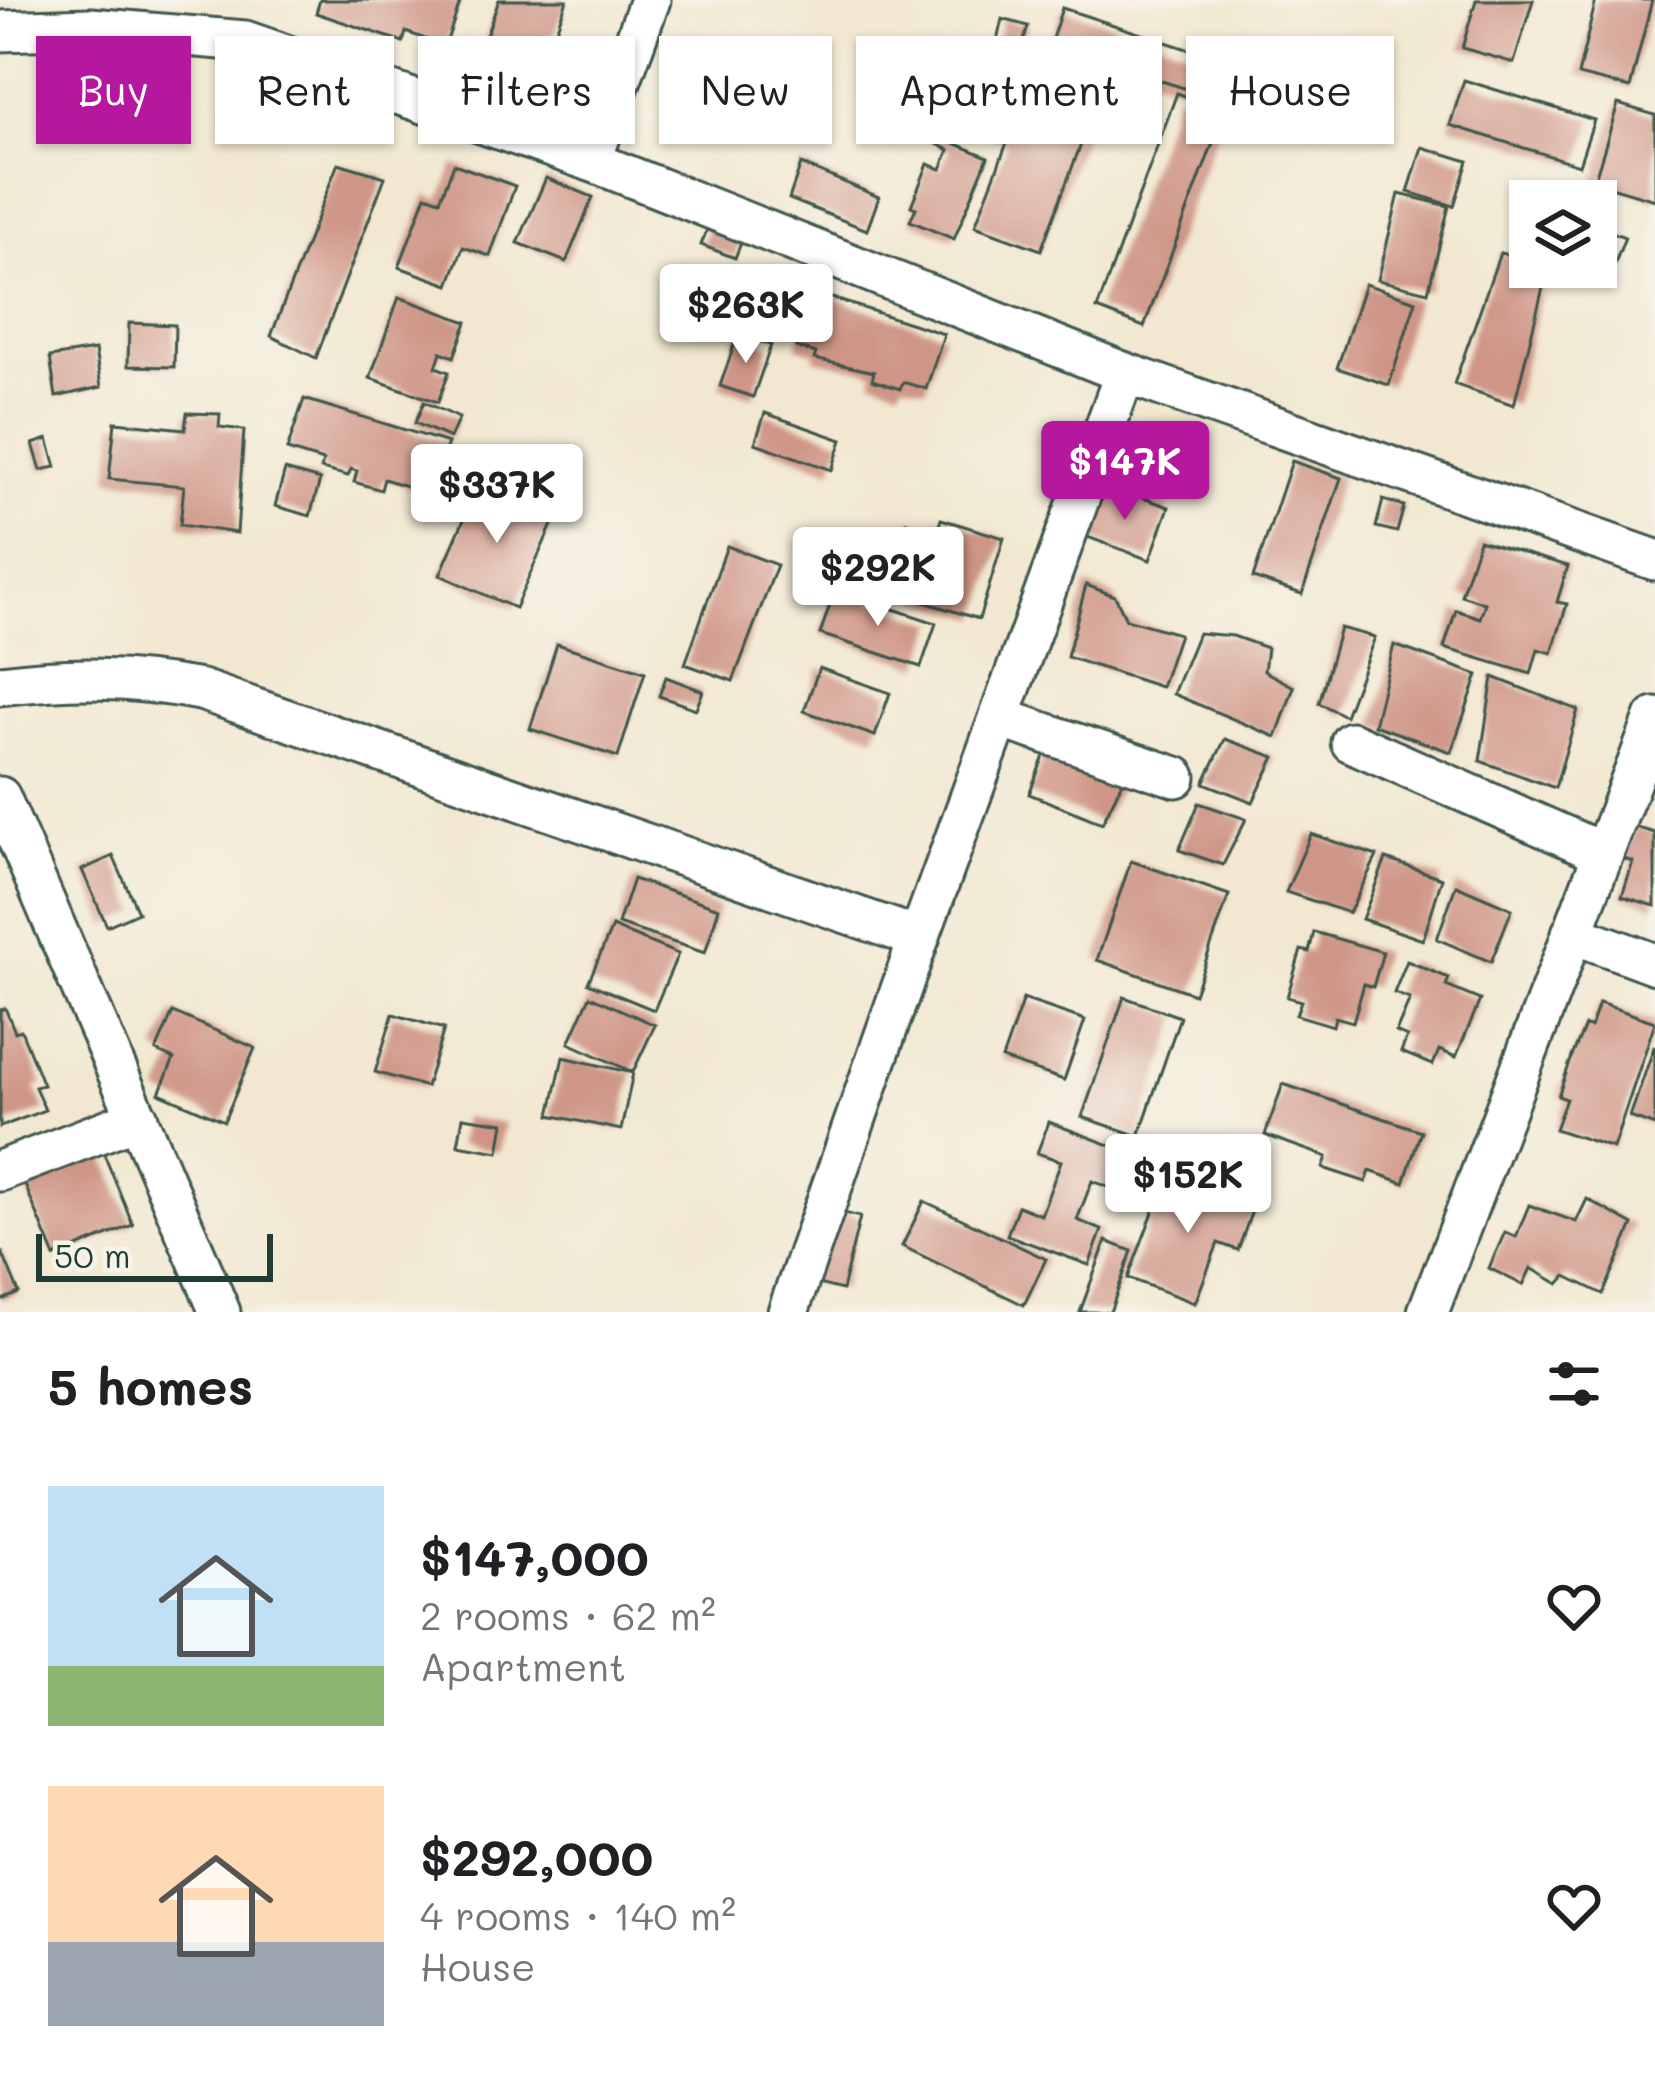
<!DOCTYPE html>
<html lang="en">
<head>
<meta charset="utf-8">
<style>
  body { margin:0; font-family:Mali,sans-serif; background:#f2f2f2; color:#202124; height:100vh; display:flex; flex-direction:column; font-size:45px; white-space:nowrap }
  * { box-sizing:border-box; margin:0 }
  p { font-size:39px; color:#757577 }
  .icon { flex:none; width:66px; height:66px; fill:none; stroke:currentColor; stroke-width:2; stroke-linecap:round; stroke-linejoin:round }
  .map { position:relative; height:1312px; overflow:hidden }
  .drawer { display:flex; flex-direction:column; background:#fff; flex:1 }
  .drawer>* { flex:none }
  .banner { position:absolute; left:36px; top:36px; width:1584px; height:108px; display:flex; gap:24px }
  .controls { position:absolute; left:1509px; top:180px; display:grid; gap:24px }
  .controls a { display:grid; place-items:center; width:108px; height:108px; border-radius:0px; background:#fff; box-shadow:0 3px 9px #0004; font-size:60px }
  .scale { position:absolute; left:36px; bottom:30px; width:237px; box-sizing:border-box; padding-left:12px; border:6px solid #1f3d34; border-top:0; font-size:33px; line-height:42px; white-space:nowrap; color:#1f3d34; -webkit-text-stroke:9px #f7f3e8; paint-order:stroke }
  .price { position:absolute; translate:-50% -102px; padding:0 27px; border-radius:12px; background:#fff; color:#222; font-size:39px; line-height:78px; filter:drop-shadow(0 3px 6px #0008) }
  .price::after { content:''; position:absolute; left:50%; top:72px; width:36px; height:27px; margin-left:-18px; background:inherit; clip-path:polygon(0 0,100% 0,50% 100%) }
  .price.active { background:#b5179e; color:#fff }
  ul { padding:0; list-style:none }
  li { display:flex; align-items:center; gap:36px; height:300px; padding:0 48px }
  li span { display:grid; place-items:center; flex:none; width:336px; height:240px; border-radius:0px; color:#555 }
  li>.icon { margin-inline-start:auto }
  span .icon { width:144px; height:144px; fill:#fffc; stroke-width:1 }
  li b { font-size:51px }
  h2 { display:flex; justify-content:space-between; align-items:center; height:144px; padding:0 48px; font-size:51px }
  .tag { padding:0 42px; border-radius:0px; background:#fff; box-shadow:0 3px 9px #0004; font-size:42px; line-height:108px }
  .tag.active { background:#b5179e; color:#fff }
  .map>svg:first-child { display:block }
</style>
</head>
<body>
<div class="map">
<svg width="1655" height="1312" viewBox="0 0 1655 1312">
  <rect width="100%" height="100%" fill="#f7f3e8"/>
  <filter id="ink" filterUnits="userSpaceOnUse"><feTurbulence type="fractalNoise" baseFrequency=".00833" numOctaves="2"/><feDisplacementMap in="SourceGraphic" scale="24" xChannelSelector="R" yChannelSelector="G"/><feConvolveMatrix kernelMatrix="1 2 1 2 8 2 1 2 1" color-interpolation-filters="sRGB"/></filter>
  <filter id="wash" filterUnits="userSpaceOnUse"><feTurbulence type="fractalNoise" baseFrequency=".004" numOctaves="4" result="noise"/><feDisplacementMap in="SourceGraphic" scale="48" xChannelSelector="R" yChannelSelector="G"/><feGaussianBlur stdDeviation="2.7" result="paint"/><feColorMatrix in="noise" values="0 0 0 0 0 0 0 0 0 0 0 0 0 0 0 0 0 1.4 0 .05"/><feComposite in="paint" operator="in"/></filter>
  <g filter="url(#wash)">
    <rect width="100%" height="100%" fill="#f2e8d1"/>
    <g id="blocks">
      <g fill="#cf9687">
        <polygon points="320,0 461,0 445,46 406,32 403,42 316,13"/>
        <polygon points="499,0 567,0 536,85 476,63"/>
        <polygon points="1476,0 1533,0 1514,63 1462,48"/>
        <polygon points="1596,0 1652,0 1630,88 1578,75"/>
        <polygon points="1062,8 1236,65 1224,101 1050,45"/>
        <polygon points="1002,19 1028,26 1022,47 997,41"/>
        <polygon points="1043,49 1109,70 1041,250 975,226 1007,143 980,133 992,103 1018,113"/>
        <polygon points="1464,80 1594,120 1579,165 1450,125"/>
        <polygon points="281,81 305,89 298,109 274,102"/>
        <polygon points="1177,93 1225,111 1144,327 1097,309"/>
        <polygon points="1618,104 1655,115 1655,200 1594,182"/>
        <polygon points="940,137 988,157 954,239 910,221 916,208 911,206 928,164 941,169 949,150 937,144"/>
        <polygon points="1422,147 1468,161 1454,206 1408,192"/>
        <polygon points="338,163 385,177 316,358 271,336"/>
        <polygon points="454,164 515,186 490,256 463,247 449,285 399,267 426,195 440,200"/>
        <polygon points="801,164 879,197 867,230 789,199"/>
        <polygon points="546,178 593,197 566,262 518,243"/>
        <polygon points="1399,194 1449,206 1428,292 1378,280"/>
        <polygon points="710,222 744,235 735,258 701,245"/>
        <polygon points="1596,226 1625,237 1612,271 1596,265"/>
        <polygon points="1500,253 1530,260 1530,267 1548,267 1514,405 1454,384"/>
        <polygon points="1365,284 1416,301 1389,385 1337,368"/>
        <polygon points="813,292 944,334 926,389 903,382 900,389 872,380 874,372 814,359 816,353 796,347"/>
        <polygon points="399,297 467,322 454,357 441,352 436,367 449,372 438,402 370,378"/>
        <polygon points="129,323 175,325 174,367 128,366"/>
        <polygon points="738,334 771,345 753,397 720,386"/>
        <polygon points="95,350 101,387 56,397 50,357"/>
        <polygon points="304,399 448,443 428,493 384,479 381,490 354,482 357,471 351,469 348,476 321,469 323,461 287,450"/>
        <polygon points="424,402 459,418 450,438 415,423"/>
        <polygon points="187,413 220,414 219,427 244,430 237,533 180,525 184,486 109,479 115,422 185,429"/>
        <polygon points="765,413 842,440 832,470 755,443"/>
        <polygon points="48,439 56,467 41,470 33,444"/>
        <polygon points="1292,461 1341,478 1302,594 1253,578"/>
        <polygon points="285,470 320,480 310,516 275,506"/>
        <polygon points="479,485 555,518 515,608 440,575"/>
        <polygon points="1129,493 1169,507 1150,560 1079,534 1095,495"/>
        <polygon points="1383,500 1404,506 1397,532 1376,527"/>
        <polygon points="941,519 1004,538 979,619 885,590 906,522 937,532"/>
        <polygon points="1479,540 1568,566 1557,602 1567,604 1552,653 1538,649 1531,674 1444,648 1456,610 1480,618 1485,603 1461,595"/>
        <polygon points="727,546 777,565 733,681 685,664"/>
        <polygon points="1086,585 1115,596 1126,619 1179,634 1161,687 1067,657"/>
        <polygon points="835,590 936,623 921,667 820,634"/>
        <polygon points="1340,628 1375,637 1345,716 1319,703"/>
        <polygon points="1198,633 1233,636 1267,648 1264,671 1294,687 1276,737 1173,694"/>
        <polygon points="557,644 645,672 618,757 530,729"/>
        <polygon points="1394,645 1478,675 1451,752 1374,725"/>
        <polygon points="819,668 890,693 875,736 804,711"/>
        <polygon points="666,677 703,691 696,709 659,696"/>
        <polygon points="1493,677 1578,710 1555,788 1480,761"/>
        <polygon points="1225,739 1275,757 1253,802 1204,783"/>
        <polygon points="1048,746 1126,775 1102,823 1029,794"/>
        <polygon points="1199,803 1246,819 1223,865 1179,850"/>
        <polygon points="1635,827 1655,833 1655,906 1622,896 1633,862 1624,859"/>
        <polygon points="1311,834 1377,856 1349,913 1286,892"/>
        <polygon points="113,856 138,912 107,926 82,870"/>
        <polygon points="1386,859 1442,878 1423,940 1362,919"/>
        <polygon points="1131,861 1229,895 1194,994 1097,960"/>
        <polygon points="633,879 719,908 705,953 618,924"/>
        <polygon points="1456,885 1512,909 1491,962 1437,939"/>
        <polygon points="612,927 678,954 654,1010 588,983"/>
        <polygon points="1314,932 1383,952 1373,987 1364,984 1353,1022 1335,1017 1333,1026 1296,1015 1301,1001 1287,997 1301,950 1309,952"/>
        <polygon points="1407,961 1449,978 1446,986 1480,1000 1456,1057 1439,1050 1433,1065 1401,1052 1407,1037 1396,1032 1410,999 1394,993"/>
        <polygon points="590,996 655,1025 633,1072 569,1043"/>
        <polygon points="1124,997 1180,1017 1139,1136 1082,1117"/>
        <polygon points="1023,999 1085,1020 1064,1080 1002,1059"/>
        <polygon points="1599,1003 1655,1022 1613,1148 1555,1129 1566,1099 1558,1096 1573,1054 1585,1026 1591,1027"/>
        <polygon points="5,1008 15,1032 21,1030 43,1085 35,1087 45,1110 0,1127 0,1010"/>
        <polygon points="173,1012 255,1048 224,1121 159,1093 174,1059 156,1051"/>
        <polygon points="393,1014 444,1029 426,1087 375,1072"/>
        <polygon points="1654,1047 1655,1047 1655,1126 1630,1117"/>
        <polygon points="563,1057 633,1073 621,1130 550,1115"/>
        <polygon points="1283,1084 1421,1131 1404,1183 1370,1171 1366,1182 1323,1168 1327,1157 1265,1135"/>
        <polygon points="463,1117 504,1123 499,1152 458,1145"/>
        <polygon points="1049,1122 1131,1153 1117,1190 1092,1181 1077,1220 1102,1230 1089,1265 1007,1235 1018,1206 1041,1215 1061,1161 1037,1153"/>
        <polygon points="101,1147 133,1225 55,1257 23,1180"/>
        <polygon points="1168,1173 1254,1205 1238,1250 1218,1243 1195,1303 1128,1278"/>
        <polygon points="1587,1199 1633,1225 1603,1294 1566,1276 1559,1284 1531,1268 1523,1285 1489,1268 1505,1232 1516,1237 1529,1205 1576,1222"/>
        <polygon points="924,1201 1046,1259 1024,1305 902,1246"/>
        <polygon points="828,1209 860,1217 842,1290 810,1282"/>
        <polygon points="1106,1241 1132,1251 1110,1312 1080,1312"/>
        <polygon points="0,1247 19,1293 0,1301"/>
      </g>
    </g>
  </g>
  <g filter="url(#ink)">
    <use href="#blocks" fill-opacity="0" stroke="#3f574c" stroke-width="3"/>
    <g fill="none" stroke-linecap="round" stroke-linejoin="round">
      <g stroke="#3f574c" stroke-width="45">
        <g id="minor">
          <polyline points="0,31 90,28 245,41 591,161 1125,373 1655,560"/>
          <polyline points="591,161 650,0"/>
          <path d="M0 685C74 676 128 677 201 690L919 938"/>
          <polyline points="1000,718 1176,777"/>
          <polyline points="1351,742 1603,853"/>
          <polyline points="0,797 220,1312"/>
          <polyline points="1572,933 1655,964"/>
          <polyline points="0,1171 138,1118"/>
          <polyline points="788,1312 919,938 1125,373"/>
          <polyline points="1428,1312 1655,718"/>
        </g>
      </g>
      <use href="#minor" stroke="#fff" stroke-width="39"/>
    </g>
  </g>
</svg>
<div class="controls">
<a><svg class="icon" aria-label="layers" viewBox="0 0 24 24"><path d="M12 4l9 5-9 5-9-5zM3 14l9 5 9-5"/></svg></a>
</div>
<div class="scale">50 m</div>
<b class="price" style="left:746px;top:366px">$263K</b>
<b class="price active" style="left:1125px;top:523px">$147K</b>
<b class="price" style="left:497px;top:546px">$337K</b>
<b class="price" style="left:878px;top:629px">$292K</b>
<b class="price" style="left:1188px;top:1236px">$152K</b>
<div class="banner">
<a class="tag active">Buy</a>
<a class="tag">Rent</a>
<a class="tag">Filters</a>
<a class="tag">New</a>
<a class="tag">Apartment</a>
<a class="tag">House</a>
</div>
</div>
<section class="drawer">
<h2>5 homes<svg class="icon" aria-label="filters" viewBox="0 0 24 24"><path d="M4 7h16M4 17h16"/><circle cx="9" cy="7" r="2"/><circle cx="15" cy="17" r="2"/></svg></h2>
<ul>
<li><span style="background:linear-gradient(#bfe0f5 75%,#8fb573 0)"><svg class="icon" aria-label="home" viewBox="0 0 24 24"><path d="M3 11l9-7 9 7M6 9v11h12V9"/></svg></span><div><b>$147,000</b><p>2 rooms · 62 m²</p><p>Apartment</p></div><svg class="icon" aria-label="heart" viewBox="0 0 24 24"><path d="M12 20l-8-8c-3-5 5-10 8-4 3-6 11-1 8 4z"/></svg></li>
<li><span style="background:linear-gradient(#ffd9b3 65%,#9aa5b1 0)"><svg class="icon" aria-label="home" viewBox="0 0 24 24"><path d="M3 11l9-7 9 7M6 9v11h12V9"/></svg></span><div><b>$292,000</b><p>4 rooms · 140 m²</p><p>House</p></div><svg class="icon" aria-label="heart" viewBox="0 0 24 24"><path d="M12 20l-8-8c-3-5 5-10 8-4 3-6 11-1 8 4z"/></svg></li>
</ul>
</section>
</body>
</html>
